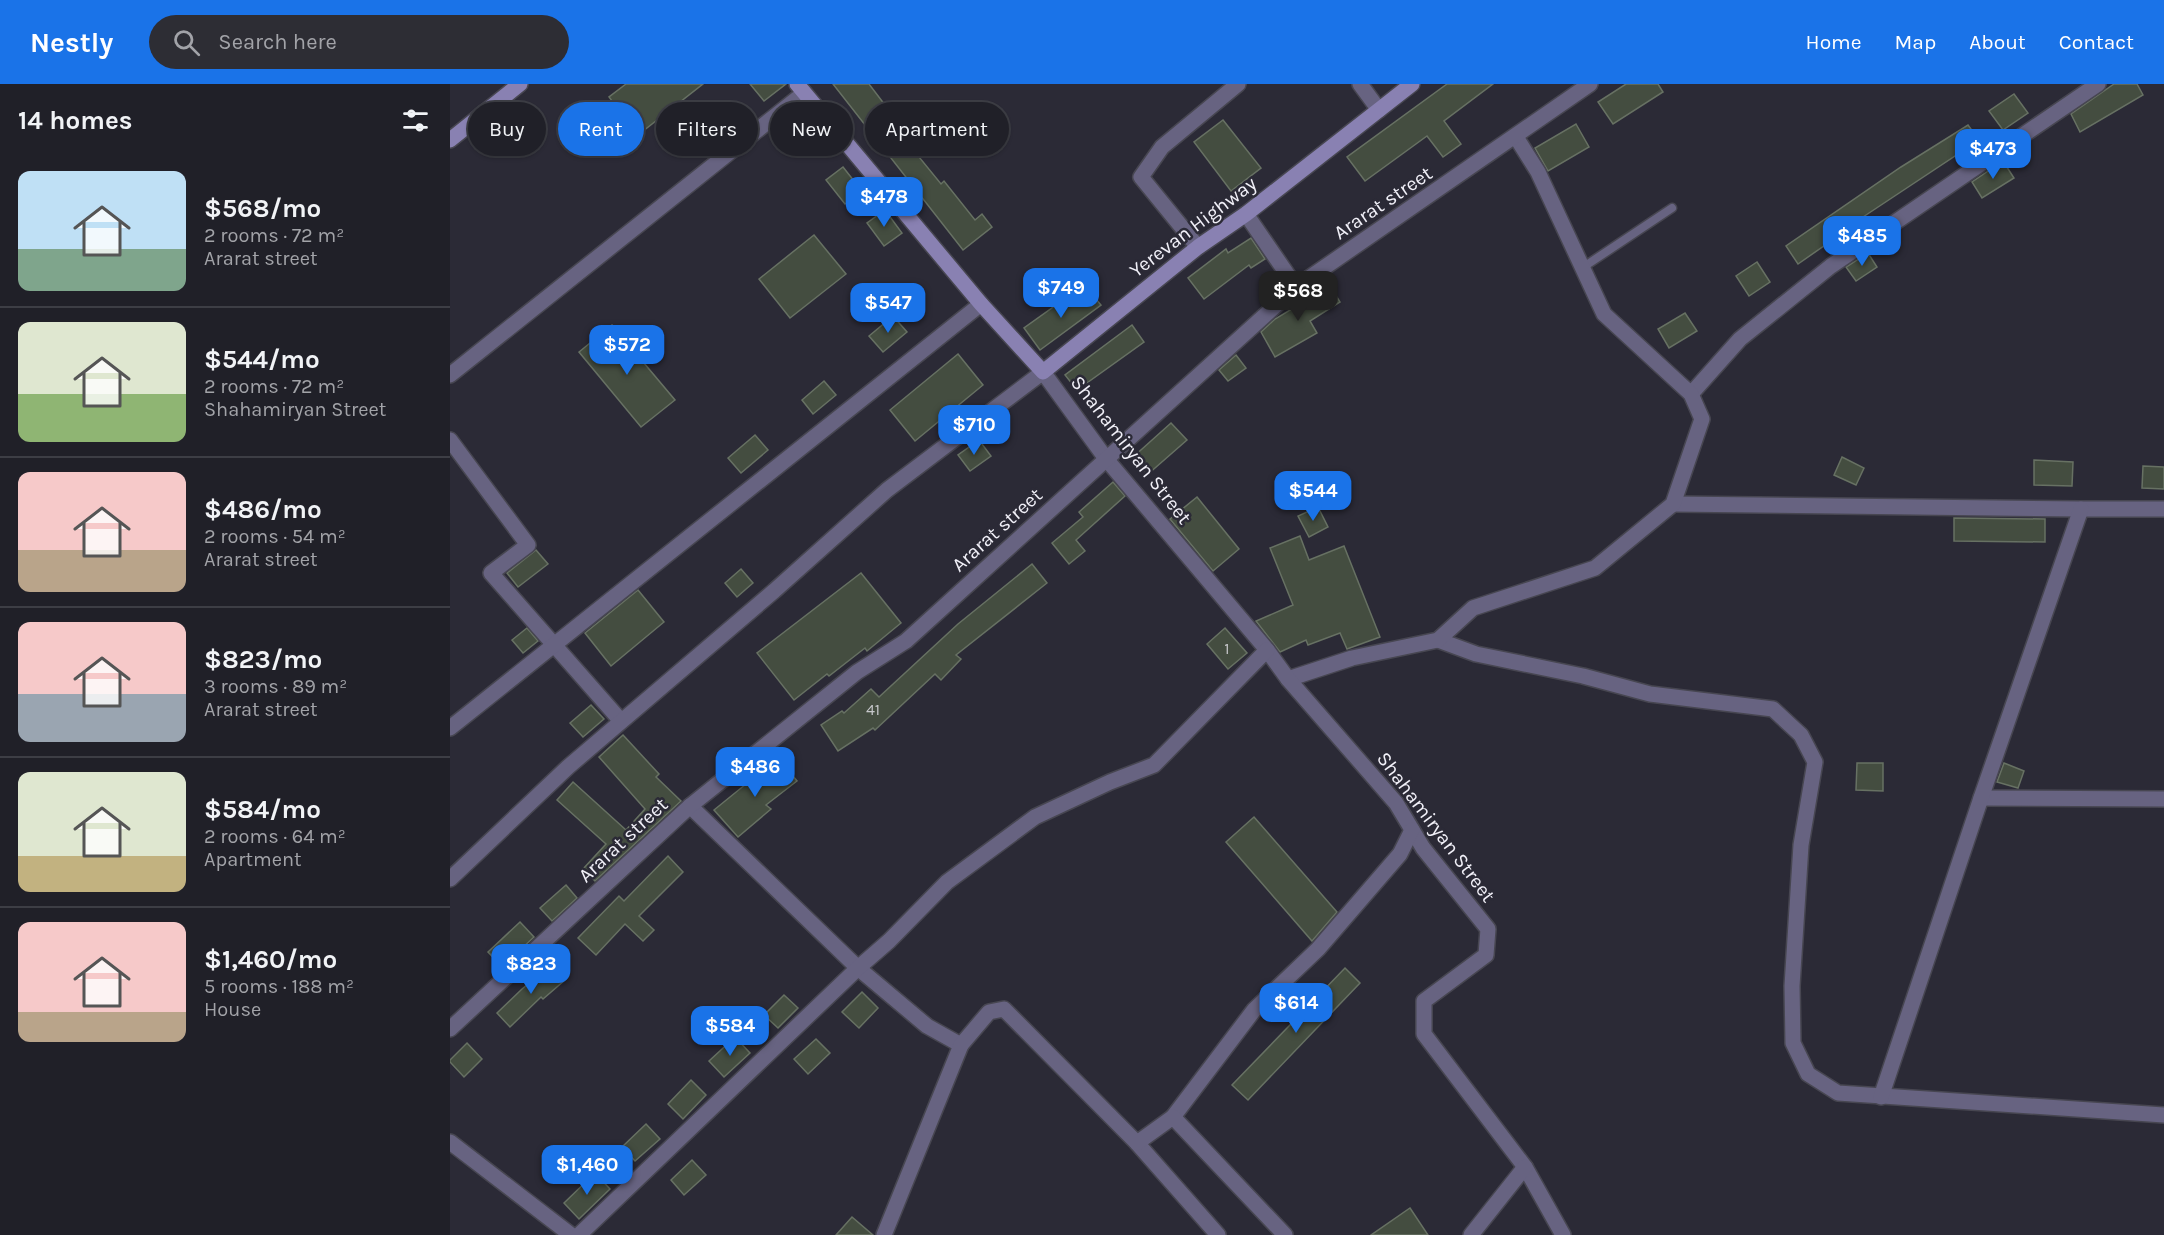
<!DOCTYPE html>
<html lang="en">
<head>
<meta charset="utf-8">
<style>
  body { margin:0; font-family:Karla,sans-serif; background:#2d2d34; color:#f1f3f6; height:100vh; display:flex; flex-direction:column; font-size:22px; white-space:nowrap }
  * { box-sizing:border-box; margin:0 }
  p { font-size:20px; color:#a2a3a8 }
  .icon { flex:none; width:33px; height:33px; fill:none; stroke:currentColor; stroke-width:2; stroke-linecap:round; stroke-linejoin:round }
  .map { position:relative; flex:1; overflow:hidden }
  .details { display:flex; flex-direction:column; background:#202028; width:450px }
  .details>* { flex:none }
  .guide { position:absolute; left:18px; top:18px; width:570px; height:54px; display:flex; gap:12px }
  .price { position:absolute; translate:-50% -51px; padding:0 14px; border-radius:12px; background:#1a73e8; color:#fff; font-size:20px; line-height:39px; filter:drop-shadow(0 2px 3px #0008) }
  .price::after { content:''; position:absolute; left:50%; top:36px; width:18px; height:14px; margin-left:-9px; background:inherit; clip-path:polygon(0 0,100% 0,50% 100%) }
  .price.on { background:#222; color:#fff }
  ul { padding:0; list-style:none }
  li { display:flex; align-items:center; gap:18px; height:150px; padding:0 18px }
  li+li { border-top:2px solid #3d3e45 }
  li span { display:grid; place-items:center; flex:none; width:168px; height:120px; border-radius:12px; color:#555 }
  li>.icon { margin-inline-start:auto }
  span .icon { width:72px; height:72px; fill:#fffc; stroke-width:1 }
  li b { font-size:26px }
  h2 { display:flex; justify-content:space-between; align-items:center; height:72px; padding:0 18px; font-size:26px }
  .tag { padding:0 21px; border-radius:27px; background:#202028; box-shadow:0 2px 4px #0004,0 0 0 2px #3d3e45; font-size:21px; line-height:54px }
  .tag.on { background:#1a73e8; color:#fff }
  header { display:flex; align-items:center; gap:36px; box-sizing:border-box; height:84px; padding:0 30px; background:#1a73e8; color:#fff }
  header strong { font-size:28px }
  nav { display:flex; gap:33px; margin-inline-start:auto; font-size:21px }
  .search { width:420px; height:54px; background:#2d2d34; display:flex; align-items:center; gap:15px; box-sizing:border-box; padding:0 21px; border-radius:33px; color:#a2a3a8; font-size:22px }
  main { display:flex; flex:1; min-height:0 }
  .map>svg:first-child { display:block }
</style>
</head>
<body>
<header>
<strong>Nestly</strong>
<div class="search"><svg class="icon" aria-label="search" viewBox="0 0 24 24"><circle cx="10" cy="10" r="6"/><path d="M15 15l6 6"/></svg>Search here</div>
<nav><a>Home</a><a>Map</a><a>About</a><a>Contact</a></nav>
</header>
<main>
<section class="details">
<h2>14 homes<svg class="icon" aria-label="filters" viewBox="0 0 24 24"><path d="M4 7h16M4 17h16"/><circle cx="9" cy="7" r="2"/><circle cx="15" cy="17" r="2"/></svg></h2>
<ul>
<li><span style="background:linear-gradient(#bfe0f5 65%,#7fa58c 0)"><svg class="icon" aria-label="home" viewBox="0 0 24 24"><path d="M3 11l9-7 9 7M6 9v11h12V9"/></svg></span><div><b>$568/mo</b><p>2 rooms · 72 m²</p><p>Ararat street</p></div></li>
<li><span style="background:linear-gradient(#dfe7d0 60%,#8fb573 0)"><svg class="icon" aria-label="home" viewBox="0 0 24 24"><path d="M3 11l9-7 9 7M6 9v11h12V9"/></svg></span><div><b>$544/mo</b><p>2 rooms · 72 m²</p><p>Shahamiryan Street</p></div></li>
<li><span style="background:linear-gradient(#f6c9c9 65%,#b9a48a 0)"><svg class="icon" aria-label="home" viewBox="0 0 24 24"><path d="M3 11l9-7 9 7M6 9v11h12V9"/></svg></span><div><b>$486/mo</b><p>2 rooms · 54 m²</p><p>Ararat street</p></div></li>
<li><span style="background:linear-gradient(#f6c9c9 60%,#9aa5b1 0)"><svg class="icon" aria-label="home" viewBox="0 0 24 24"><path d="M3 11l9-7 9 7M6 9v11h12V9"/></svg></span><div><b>$823/mo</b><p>3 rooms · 89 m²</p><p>Ararat street</p></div></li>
<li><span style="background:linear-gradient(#dfe7d0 70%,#c2b280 0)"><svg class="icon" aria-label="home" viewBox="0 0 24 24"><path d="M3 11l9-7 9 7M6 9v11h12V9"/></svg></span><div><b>$584/mo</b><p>2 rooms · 64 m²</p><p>Apartment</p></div></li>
<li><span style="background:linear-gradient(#f6c9c9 75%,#b9a48a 0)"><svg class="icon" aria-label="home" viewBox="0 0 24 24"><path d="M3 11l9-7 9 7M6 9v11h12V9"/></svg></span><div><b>$1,460/mo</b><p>5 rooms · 188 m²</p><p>House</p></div></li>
</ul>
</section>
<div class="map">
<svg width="1714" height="1151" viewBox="0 0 1714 1151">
  <rect width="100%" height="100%" fill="#2b2a36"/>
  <g fill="#444d40" stroke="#677163" stroke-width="1.5">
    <polygon points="176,0 253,0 188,51 159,13"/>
    <polygon points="300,0 336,0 314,17"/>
    <polygon points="383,0 419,0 464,59 460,62 491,100 494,97 525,136 532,130 542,143 513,166"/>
    <polygon points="997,0 1043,0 994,37 1011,60 993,73 977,52 915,97 897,73"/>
    <polygon points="1176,0 1208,0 1213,8 1163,40 1148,18"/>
    <polygon points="1664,0 1687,0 1693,11 1630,48 1621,30"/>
    <polygon points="1564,10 1578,29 1553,46 1539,27"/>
    <polygon points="351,32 367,52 347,68 330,48"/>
    <polygon points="773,36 811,84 781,107 744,58"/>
    <polygon points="1126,40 1139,63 1098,87 1085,64"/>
    <polygon points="1518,41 1529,56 1413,133 1414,134 1348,180 1336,162 1451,83"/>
    <polygon points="1553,77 1564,94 1532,114 1522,98"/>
    <polygon points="393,83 412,107 395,120 376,96"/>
    <polygon points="435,126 452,149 434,162 417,139"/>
    <polygon points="364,151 396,190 340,234 309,195"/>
    <polygon points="801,154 815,175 801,184 799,181 754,215 738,194 776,165 778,169"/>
    <polygon points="1418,169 1427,183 1406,197 1396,183"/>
    <polygon points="1307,178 1320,198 1299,212 1286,192"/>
    <polygon points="880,202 890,218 860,237 867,249 825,273 811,248 825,235"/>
    <polygon points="637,204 651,221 590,266 574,244 616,214 618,219"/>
    <polygon points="1235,229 1247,247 1219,264 1208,245"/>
    <polygon points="443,232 457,248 433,268 419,252"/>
    <polygon points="162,241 225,316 191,343 129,268"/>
    <polygon points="682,241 694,258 627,306 615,291"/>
    <polygon points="508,270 533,301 465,357 440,326"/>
    <polygon points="786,271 796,284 778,297 769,286"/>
    <polygon points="374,297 386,311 363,330 352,316"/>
    <polygon points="721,339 737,356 697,391 682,374"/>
    <polygon points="305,351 318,366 291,389 278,374"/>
    <polygon points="529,356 541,372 520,387 508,371"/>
    <polygon points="1392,373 1414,384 1406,401 1384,391"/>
    <polygon points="1584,376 1623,378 1622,402 1584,401"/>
    <polygon points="1693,382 1714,383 1714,405 1692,404"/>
    <polygon points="663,398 675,412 626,456 635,467 619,480 602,459 633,433 629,428"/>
    <polygon points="747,413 789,465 763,487 720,435"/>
    <polygon points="868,423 878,443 859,453 848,432"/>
    <polygon points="1504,434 1595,435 1595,458 1504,457"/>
    <polygon points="850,452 859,476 894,462 930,553 897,565 890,549 858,561 856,556 830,568 806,537 843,521 820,464"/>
    <polygon points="86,466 98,480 68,503 57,489"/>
    <polygon points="582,480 597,499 506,571 511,575 491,596 485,590 425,646 423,644 388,667 371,641 392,627 394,629 421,605 429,613 508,540"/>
    <polygon points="291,485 303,499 287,513 275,499"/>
    <polygon points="411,489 451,539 417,567 415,564 379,592 377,590 344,616 307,569"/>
    <polygon points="188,506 214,538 161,582 135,549"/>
    <polygon points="77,544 88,557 73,569 62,556"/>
    <polygon points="775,544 797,569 778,585 757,560"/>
    <polygon points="141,621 154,635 133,653 120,639"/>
    <polygon points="173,651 209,690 206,693 231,717 145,797 133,785 156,760 107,716 123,698 176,746 195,725 149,673"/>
    <polygon points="328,674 347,697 316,721 321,725 288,753 264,726"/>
    <polygon points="1407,679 1433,679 1433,707 1406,706"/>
    <polygon points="1554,679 1574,687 1568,704 1547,698"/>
    <polygon points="804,733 887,828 862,857 776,758"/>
    <polygon points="218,772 233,788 189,832 204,846 193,857 175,840 146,871 128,854 169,812 174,817"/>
    <polygon points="116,801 127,814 102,837 90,824"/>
    <polygon points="70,838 84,853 52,883 38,868"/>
    <polygon points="101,881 115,896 93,915 91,913 60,943 47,929 72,905"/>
    <polygon points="895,884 910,899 798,1016 782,1001"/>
    <polygon points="412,908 428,924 409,944 392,928"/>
    <polygon points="334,911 348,924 328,944 314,931"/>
    <polygon points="285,953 300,969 274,993 259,977"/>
    <polygon points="366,955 380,969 358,990 344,975"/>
    <polygon points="17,959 32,975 14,993 0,978 0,976"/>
    <polygon points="241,996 256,1011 233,1035 218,1020"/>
    <polygon points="196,1040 210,1055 185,1077 172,1063"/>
    <polygon points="242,1076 256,1091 234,1111 221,1096"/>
    <polygon points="145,1089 160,1105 129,1135 114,1119"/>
    <polygon points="960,1124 978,1151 921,1151"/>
    <polygon points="402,1133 423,1151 386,1151"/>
  </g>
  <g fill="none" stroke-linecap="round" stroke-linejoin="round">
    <g stroke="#474651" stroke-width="11">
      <polyline id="service" points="1132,184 1222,124"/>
    </g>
    <g stroke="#474651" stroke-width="18">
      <g id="minor">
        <polyline points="910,0 929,26"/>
        <polyline points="796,130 846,203"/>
        <polyline points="748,163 691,93 712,63 788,0"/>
        <polyline points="0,291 354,9"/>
        <polyline points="1241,310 1290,255 1381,182 1648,0"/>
        <polyline points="0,356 78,461 41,489 171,637"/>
        <polyline points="1223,420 1631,425 1714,425"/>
        <polyline points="988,556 1026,570 1133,592 1200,610 1323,625 1351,651 1365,678 1351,761 1342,902 1343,959 1358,990 1388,1009 1714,1031"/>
        <polyline points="838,595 902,574 988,556 1023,524 1145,484 1223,420 1252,335 1241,310 1154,230 1088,88 1066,53"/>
        <polyline points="0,644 531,220"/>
        <polyline points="1531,714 1714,715"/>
        <polyline points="240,722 408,884 477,942 511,961"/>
        <polyline points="0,795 118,683 324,507 437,406 593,288 657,376 817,566 838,595 946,719 973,764 1038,845 1036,871 974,917 974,950 1075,1083 1113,1151"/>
        <polyline points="0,945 240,722 407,588 456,557 846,203 1140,0"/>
        <polyline points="1431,1013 1531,714 1631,425"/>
        <polyline points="723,1033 804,926 868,865 950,770 962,746"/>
        <polyline points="0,1058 121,1151"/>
        <polyline points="687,1059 768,1151"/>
        <polyline points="129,1151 408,884 439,857 497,798 585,733 660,698 704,681 817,566"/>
        <polyline points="434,1151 511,961 539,928 554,925 687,1059 723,1033 835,1151"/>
        <polyline points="1021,1151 1075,1083"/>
      </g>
    </g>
    <g stroke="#474651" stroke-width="18">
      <g id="secondary">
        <polyline points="347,0 531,220 593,288 748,163 796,130 962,0"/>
        <polyline points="0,56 70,0"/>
      </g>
    </g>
    <use href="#service" stroke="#676381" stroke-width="8"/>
    <use href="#minor" stroke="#676381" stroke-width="15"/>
    <use href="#secondary" stroke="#8981b2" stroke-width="15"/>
  </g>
  <g text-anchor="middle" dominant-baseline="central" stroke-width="5" stroke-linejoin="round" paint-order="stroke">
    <g font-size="16" fill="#c6c7ca">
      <text x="777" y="564">1</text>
      <text x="423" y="625">41</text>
    </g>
    <g font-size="20" fill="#f1f0f8" stroke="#2b2a36">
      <text transform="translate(933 119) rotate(-34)">Ararat street</text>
      <text transform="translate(743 143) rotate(-37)">Yerevan Highway</text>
      <text transform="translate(681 366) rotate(52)">Shahamiryan Street</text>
      <text transform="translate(547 446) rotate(-42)">Ararat street</text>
      <text transform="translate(986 743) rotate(53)">Shahamiryan Street</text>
      <text transform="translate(173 756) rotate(-43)">Ararat street</text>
    </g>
  </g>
</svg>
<b class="price" style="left:1543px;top:96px">$473</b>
<b class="price" style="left:434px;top:144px">$478</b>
<b class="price" style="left:1412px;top:183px">$485</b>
<b class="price" style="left:611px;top:235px">$749</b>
<b class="price on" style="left:848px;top:238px">$568</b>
<b class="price" style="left:438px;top:250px">$547</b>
<b class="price" style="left:177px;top:292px">$572</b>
<b class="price" style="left:524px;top:372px">$710</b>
<b class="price" style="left:863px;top:438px">$544</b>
<b class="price" style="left:305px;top:714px">$486</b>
<b class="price" style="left:81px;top:911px">$823</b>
<b class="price" style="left:846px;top:950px">$614</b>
<b class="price" style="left:280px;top:973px">$584</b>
<b class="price" style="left:137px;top:1112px">$1,460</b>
<div class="guide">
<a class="tag">Buy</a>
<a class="tag on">Rent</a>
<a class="tag">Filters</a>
<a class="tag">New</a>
<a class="tag">Apartment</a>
</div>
</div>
</main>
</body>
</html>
